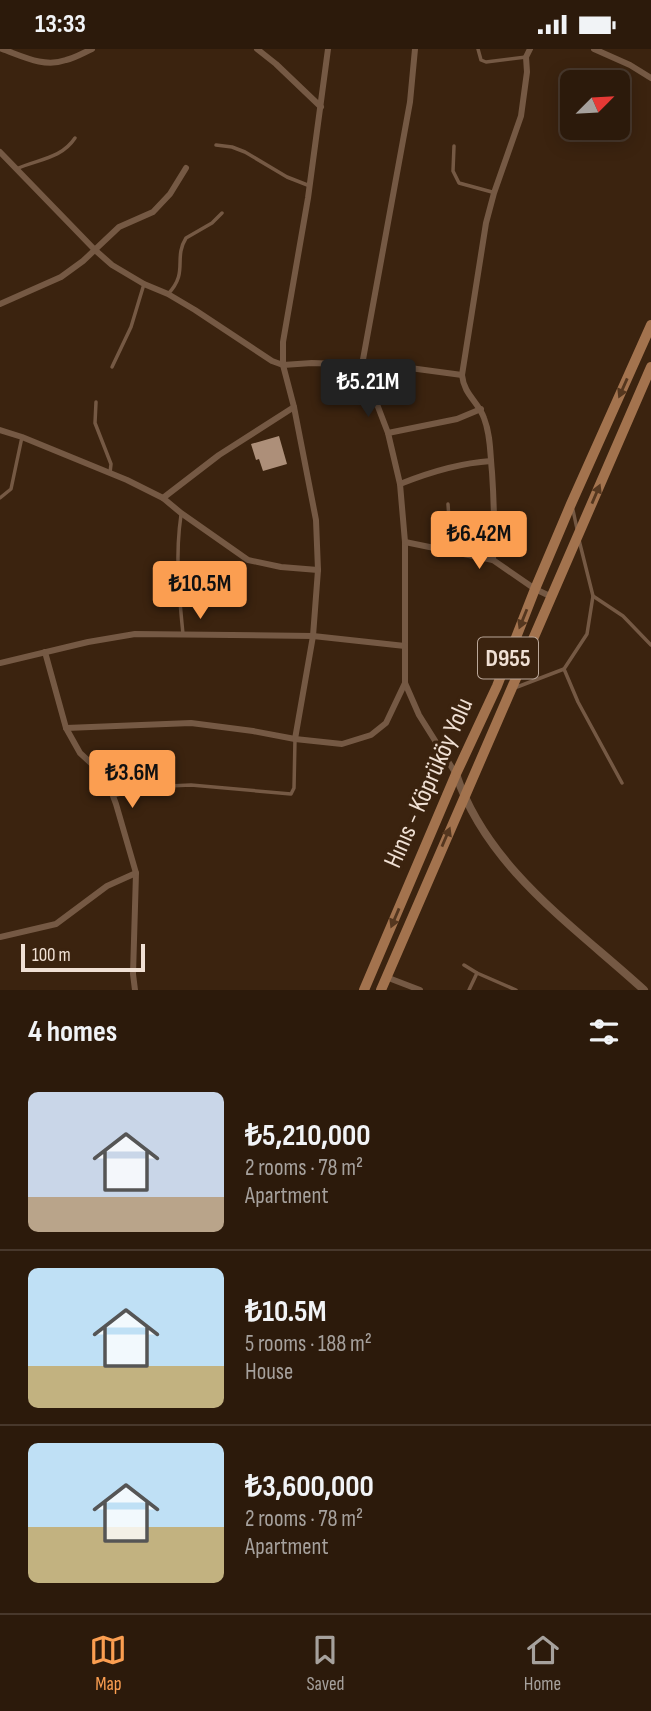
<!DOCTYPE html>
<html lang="en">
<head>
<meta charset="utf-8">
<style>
  body { margin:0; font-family:"Sofia Sans Condensed",sans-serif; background:#382719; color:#f1f3f6; height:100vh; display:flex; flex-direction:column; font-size:26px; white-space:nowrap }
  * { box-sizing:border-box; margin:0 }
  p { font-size:23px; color:#a6a19d }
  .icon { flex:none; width:38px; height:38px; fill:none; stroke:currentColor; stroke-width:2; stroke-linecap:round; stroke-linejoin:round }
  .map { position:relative; height:941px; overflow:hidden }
  .drawer { display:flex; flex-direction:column; background:#2c1a0b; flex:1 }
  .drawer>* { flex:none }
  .needle { width:46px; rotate:66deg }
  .tools { position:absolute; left:560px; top:21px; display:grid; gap:14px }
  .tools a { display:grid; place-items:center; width:70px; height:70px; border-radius:10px; background:#2c1a0b; box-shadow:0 4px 18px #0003,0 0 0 2px #48382c; font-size:35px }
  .scale { position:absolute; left:21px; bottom:18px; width:124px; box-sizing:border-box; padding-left:7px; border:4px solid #f0e0d4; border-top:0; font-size:19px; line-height:24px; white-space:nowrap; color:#f0e0d4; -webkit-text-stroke:5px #3b230f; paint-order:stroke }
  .price { position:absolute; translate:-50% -60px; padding:0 16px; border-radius:7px; background:#fb9e51; color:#111; font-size:23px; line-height:46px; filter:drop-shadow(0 2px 4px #0008) }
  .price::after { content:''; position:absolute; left:50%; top:42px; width:21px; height:16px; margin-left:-10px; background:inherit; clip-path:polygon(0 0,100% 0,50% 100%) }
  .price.on { background:#222; color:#fff }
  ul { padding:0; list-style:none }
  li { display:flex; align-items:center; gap:21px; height:175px; padding:0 28px }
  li+li { border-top:2px solid #48382c }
  li span { display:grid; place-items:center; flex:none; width:196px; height:140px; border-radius:10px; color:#555 }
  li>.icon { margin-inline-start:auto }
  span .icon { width:84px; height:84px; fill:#fffc; stroke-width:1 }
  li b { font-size:30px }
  h2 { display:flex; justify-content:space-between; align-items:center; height:84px; padding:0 28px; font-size:30px }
  .status { display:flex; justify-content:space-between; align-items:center; height:49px; padding:0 35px; background:#2c1a0b; direction:ltr }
  .status svg { height:19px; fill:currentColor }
  .dock { display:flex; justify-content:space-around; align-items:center; height:98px; border-top:2px solid #48382c; background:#2c1a0b; font-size:19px; color:#a6a19d }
  .dock a { display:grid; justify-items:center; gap:4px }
  .dock .on { color:#fb9e51 }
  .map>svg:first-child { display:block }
</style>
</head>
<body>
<div class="status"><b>13:33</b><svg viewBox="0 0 49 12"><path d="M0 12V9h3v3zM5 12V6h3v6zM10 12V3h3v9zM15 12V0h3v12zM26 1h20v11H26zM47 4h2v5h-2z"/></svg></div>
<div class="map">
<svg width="651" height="941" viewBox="0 0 651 941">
  <rect width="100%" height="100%" fill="#3b230f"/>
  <polygon fill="#ad8f79" points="279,387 287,415 263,422 259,410 256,411 251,395"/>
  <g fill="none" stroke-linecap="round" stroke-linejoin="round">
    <g stroke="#755944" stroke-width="3.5">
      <polyline points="478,0 481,11 486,13 526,8"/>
      <polyline points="216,96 232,98 245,103 287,128 310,137"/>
      <polyline points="454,97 453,122 459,134 492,143"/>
      <path d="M16 120C38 110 61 110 75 89"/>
      <path d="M168 245C189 223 173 210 186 189L212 174 222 164"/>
      <polyline points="112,318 131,278 144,235"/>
      <polyline points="96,353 95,374 111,415 110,424"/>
      <polyline points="0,449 11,440 22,388"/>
      <polyline points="448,455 451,501"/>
      <polyline points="573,461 577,480"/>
      <path d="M181 466C175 506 179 545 183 585"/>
      <polyline points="593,547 623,567 651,596"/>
      <polyline points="564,620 578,653 622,734"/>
      <polyline points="517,638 564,620 587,585 593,547 579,491"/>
      <polyline points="113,747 147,738 191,736 291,745 294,739 295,690"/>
      <polyline points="464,916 477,924 516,941"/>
      <polyline points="469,941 477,924"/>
    </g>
    <g stroke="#755944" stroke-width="6">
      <path d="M2 0C22 7 44 19 66 11 75 9 83 4 92 0"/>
      <polyline points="257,0 276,15 321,58"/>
      <polyline points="415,0 410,53 362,316 388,384 400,435 405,493 405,634 419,666 456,725"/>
      <polyline points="594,0 630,16 651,29"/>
      <polyline points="0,103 95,201 112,216 144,235 168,245 195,261 272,312 283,316 312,314 395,317 462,326"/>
      <polyline points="0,255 61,228 83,212 119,178 153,163 170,145 186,119"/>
      <polyline points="0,381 22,388 127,431 163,449 181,464 248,511 281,518 318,521"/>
      <polyline points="388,384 457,370 481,360"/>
      <path d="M400 435C430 423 459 414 491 412"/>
      <polyline points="163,449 219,406 294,358"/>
      <polyline points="405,493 493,511 535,540 552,548"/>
      <path d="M493 511C495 482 494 453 492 423 490 405 491 387 484 369 478 352 464 346 462 326L486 174 494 144 521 67 527 23 526 8 530 0"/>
      <polyline points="45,603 66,679 80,704 106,728 116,755 136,824 133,925 135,941"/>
      <polyline points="0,614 88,593 135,585 313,587 405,597"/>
      <polyline points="66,679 191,674 253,682 295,690 342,695 371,686 386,674 405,634"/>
      <polyline points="295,690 313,587 318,521 316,471 294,358 283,316 283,293 308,149 328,0"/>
      <polyline points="0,888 56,875 107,837 136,824"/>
      <polyline points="386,928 420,941"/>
    </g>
    <path stroke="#755944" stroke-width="8" d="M456 725C487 819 574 877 644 941"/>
    <g stroke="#a3734e" stroke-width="10">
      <polyline points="364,941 456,725 497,637 535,540 571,455 651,276"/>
      <path d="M381 941C469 733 562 526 651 318"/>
    </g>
  </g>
  <defs><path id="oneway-solid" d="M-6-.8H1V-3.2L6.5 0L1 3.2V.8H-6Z" transform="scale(1.75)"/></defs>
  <g fill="#55371f">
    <use href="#oneway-solid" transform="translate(623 339) rotate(114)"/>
    <use href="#oneway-solid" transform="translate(596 445) rotate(-67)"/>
    <use href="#oneway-solid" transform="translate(523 570) rotate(112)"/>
    <use href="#oneway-solid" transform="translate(446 788) rotate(-67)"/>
    <use href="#oneway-solid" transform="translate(395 869) rotate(113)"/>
  </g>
  <g text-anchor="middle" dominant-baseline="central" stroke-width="7" stroke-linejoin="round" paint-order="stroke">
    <rect fill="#3b230f" stroke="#baa799" stroke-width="2" x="478" y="588.5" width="60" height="41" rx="5"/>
    <g font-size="24" font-weight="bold" fill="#f0e0d4">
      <text x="508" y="609">D955</text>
    </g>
    <g font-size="26" fill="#f0e0d4" stroke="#3b230f">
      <text transform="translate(429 734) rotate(-66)">Hınıs - Köprüköy Yolu</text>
    </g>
  </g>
</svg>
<div class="tools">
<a><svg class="needle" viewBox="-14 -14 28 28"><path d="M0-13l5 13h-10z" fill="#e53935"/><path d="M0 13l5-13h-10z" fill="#a6a19d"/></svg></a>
</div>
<div class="scale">100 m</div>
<b class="price on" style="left:368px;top:370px">₺5.21M</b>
<b class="price" style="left:479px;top:522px">₺6.42M</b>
<b class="price" style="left:200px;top:572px">₺10.5M</b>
<b class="price" style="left:132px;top:761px">₺3.6M</b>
</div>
<section class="drawer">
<h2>4 homes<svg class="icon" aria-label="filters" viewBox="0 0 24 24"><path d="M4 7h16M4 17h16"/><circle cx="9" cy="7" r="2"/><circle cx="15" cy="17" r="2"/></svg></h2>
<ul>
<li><span style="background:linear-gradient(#c9d6e8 75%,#b9a48a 0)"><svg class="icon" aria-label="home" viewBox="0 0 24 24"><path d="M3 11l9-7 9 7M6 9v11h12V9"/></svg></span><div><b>₺5,210,000</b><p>2 rooms · 78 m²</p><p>Apartment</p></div></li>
<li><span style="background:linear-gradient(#bfe0f5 70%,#c2b280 0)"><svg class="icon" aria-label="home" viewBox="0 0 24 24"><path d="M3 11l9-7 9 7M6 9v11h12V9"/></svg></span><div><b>₺10.5M</b><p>5 rooms · 188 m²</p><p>House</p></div></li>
<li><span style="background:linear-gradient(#bfe0f5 60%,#c2b280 0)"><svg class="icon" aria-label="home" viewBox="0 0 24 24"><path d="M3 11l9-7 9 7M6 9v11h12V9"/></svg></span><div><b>₺3,600,000</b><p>2 rooms · 78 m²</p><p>Apartment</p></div></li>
</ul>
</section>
<nav class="dock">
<a class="on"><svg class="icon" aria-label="map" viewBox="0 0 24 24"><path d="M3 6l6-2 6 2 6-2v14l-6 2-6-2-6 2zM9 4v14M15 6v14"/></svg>Map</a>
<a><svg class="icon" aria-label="saved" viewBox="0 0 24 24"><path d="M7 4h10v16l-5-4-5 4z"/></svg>Saved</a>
<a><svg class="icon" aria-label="home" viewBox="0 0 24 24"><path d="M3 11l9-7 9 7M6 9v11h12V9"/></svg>Home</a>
</nav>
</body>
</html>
